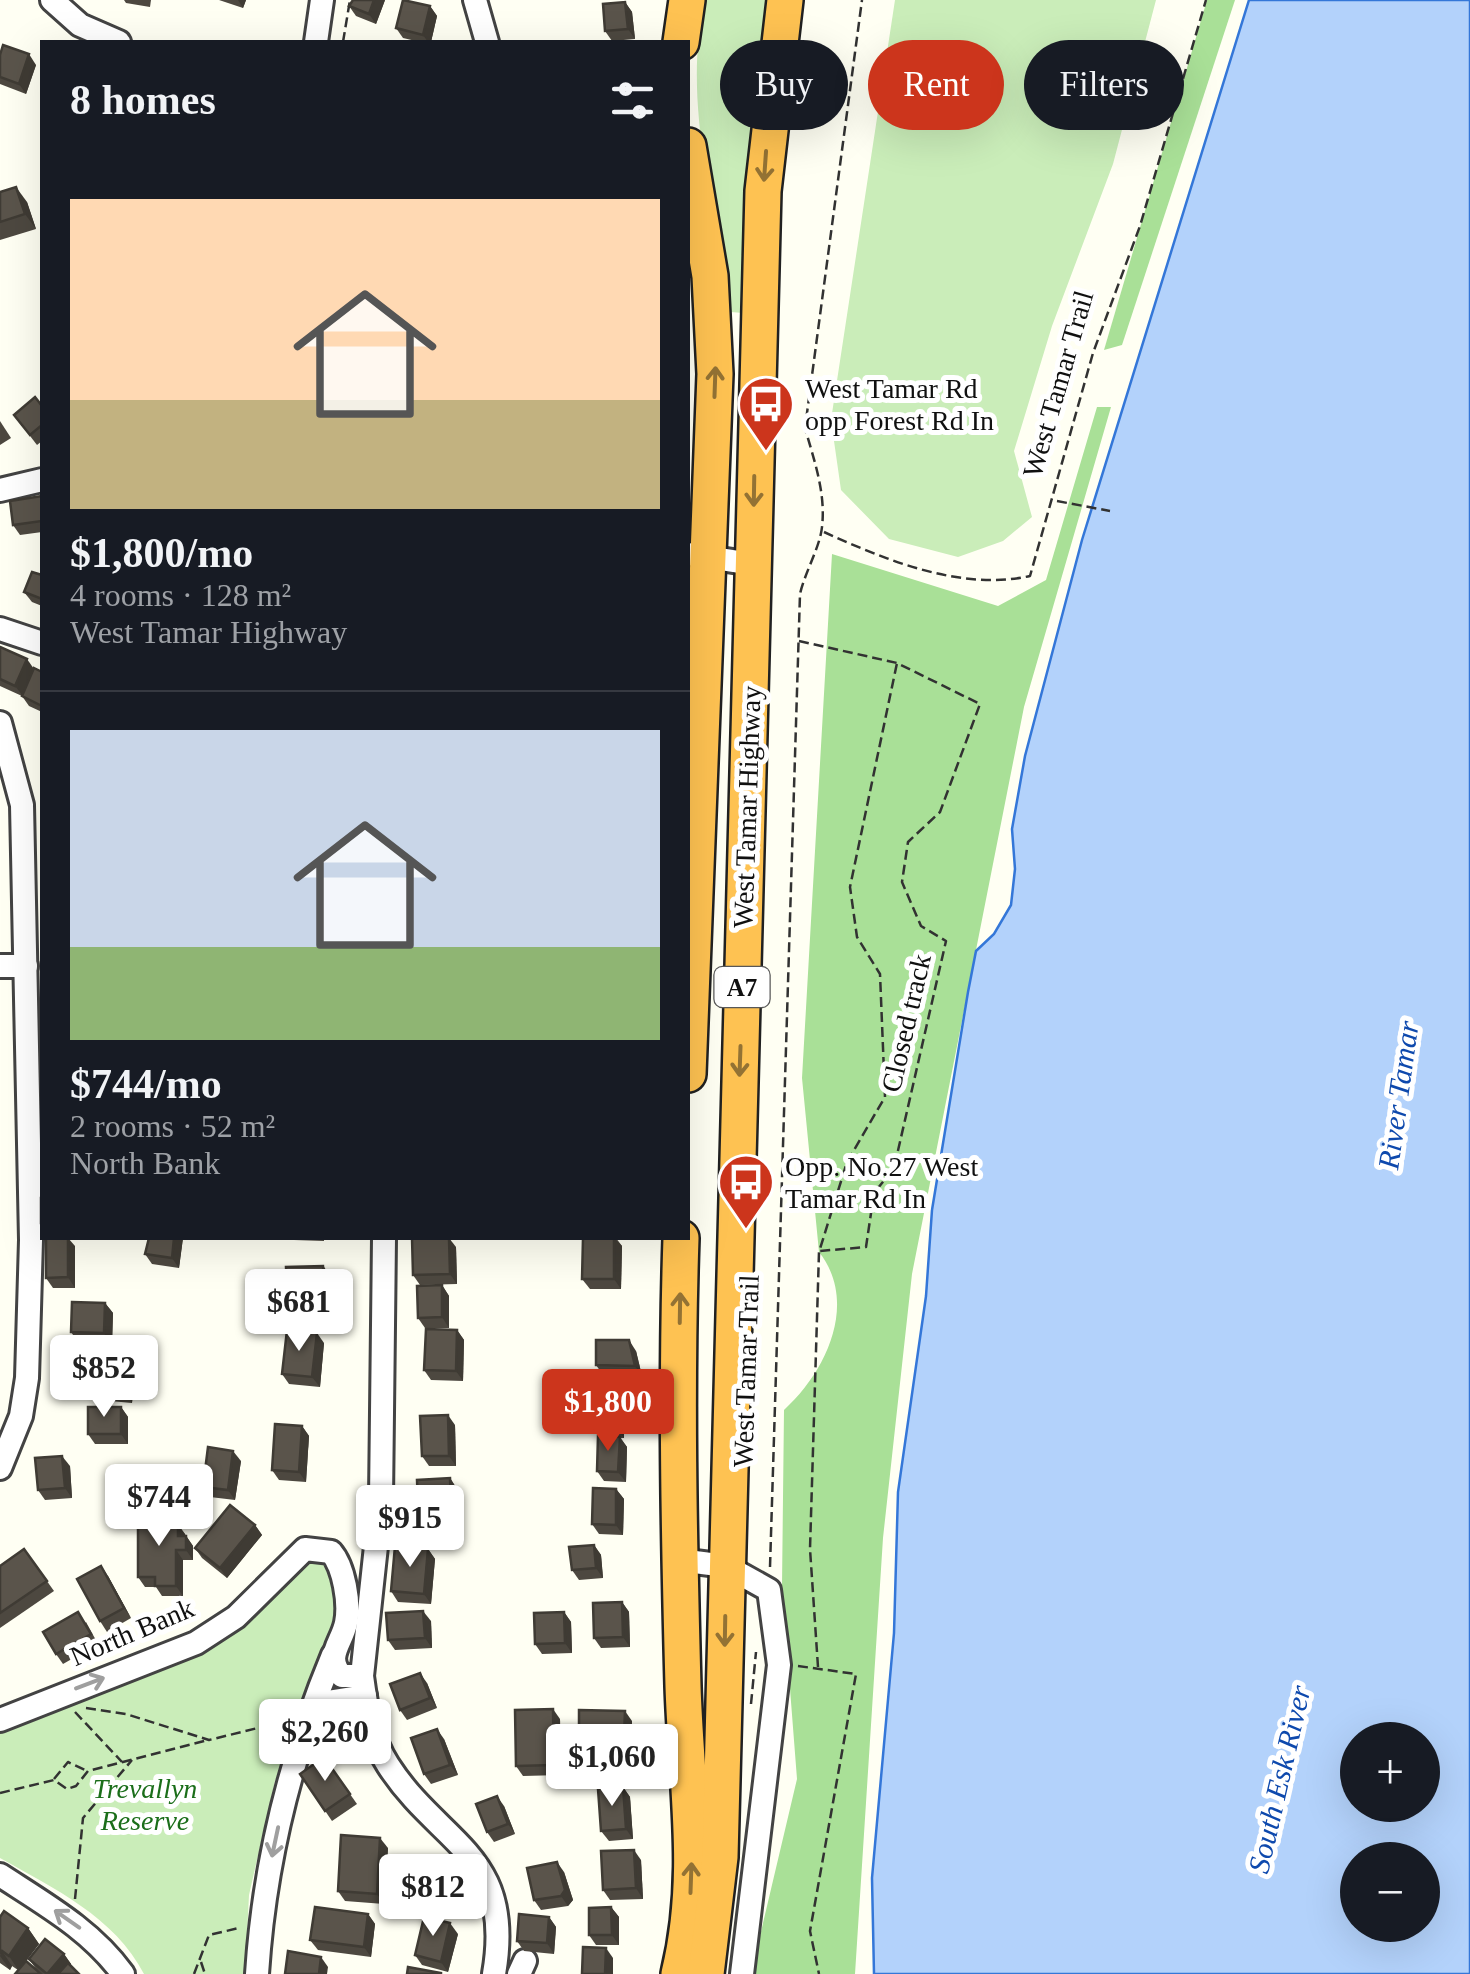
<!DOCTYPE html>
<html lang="en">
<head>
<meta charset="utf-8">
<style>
  body { margin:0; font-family:Georgia,serif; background:#242831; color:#f1f3f6; height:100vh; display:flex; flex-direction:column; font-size:38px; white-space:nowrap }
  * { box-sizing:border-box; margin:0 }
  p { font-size:32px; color:#9ea1a6 }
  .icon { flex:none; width:55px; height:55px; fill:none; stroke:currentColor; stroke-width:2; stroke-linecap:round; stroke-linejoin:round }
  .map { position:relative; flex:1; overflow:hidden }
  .details { position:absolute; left:40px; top:40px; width:650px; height:1200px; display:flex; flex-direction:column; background:#171b24; border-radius:0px; box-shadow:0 10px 40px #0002 }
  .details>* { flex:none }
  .banner { position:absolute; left:720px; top:40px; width:600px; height:90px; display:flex; gap:20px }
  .buttons { position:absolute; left:1340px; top:1722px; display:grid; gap:20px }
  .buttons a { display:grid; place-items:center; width:100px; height:100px; border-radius:50%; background:#171b24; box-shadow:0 10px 40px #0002; font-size:50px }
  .price { position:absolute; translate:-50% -85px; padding:0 22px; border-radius:10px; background:#fff; color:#222; font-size:32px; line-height:65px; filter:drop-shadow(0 2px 5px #0008) }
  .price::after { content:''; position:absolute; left:50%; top:60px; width:30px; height:22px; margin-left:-15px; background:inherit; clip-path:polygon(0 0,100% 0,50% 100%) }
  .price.current { background:#cc351c; color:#fff }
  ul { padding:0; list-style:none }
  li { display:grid; align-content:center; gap:20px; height:530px; padding:0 30px }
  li+li { border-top:2px solid #363941 }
  li span { display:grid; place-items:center; height:310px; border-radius:0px; color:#555 }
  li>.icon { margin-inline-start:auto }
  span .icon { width:180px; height:180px; fill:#fffc; stroke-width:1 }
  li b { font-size:42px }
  h2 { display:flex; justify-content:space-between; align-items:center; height:120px; padding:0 30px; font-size:42px }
  .tag { padding:0 35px; border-radius:45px; background:#171b24; box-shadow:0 10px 40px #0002; font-size:35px; line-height:90px }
  .tag.current { background:#cc351c; color:#fff }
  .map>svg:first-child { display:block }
</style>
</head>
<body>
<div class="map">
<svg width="1470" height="1974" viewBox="0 0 1470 1974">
  <rect width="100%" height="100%" fill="#fffff3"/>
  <g fill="#caedb9">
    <path d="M705 0H771L743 313 731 312C716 211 681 101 705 0Z"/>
    <polygon points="895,0 1156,0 1113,164 1052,326 1014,451 1032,517 1003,541 958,557 889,539 841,490 831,420"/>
    <path d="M306 1559 325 1562 334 1574 339 1621 275 1781 249 1895 245 1974H144C115 1917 53 1888 0 1858V1732L187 1660 229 1636Z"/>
  </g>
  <g fill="#a9e097">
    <polygon points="1207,0 1235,0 1122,345 1104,350"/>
    <path d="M1097 407H1111L1024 707 912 1274 883 1538 855 1974H751L797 1779 782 1586 784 1410C826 1372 859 1303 819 1252L802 1078 832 554 998 606 1046 580Z"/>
  </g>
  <path fill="#b3d2fb" stroke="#3477d8" stroke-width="2.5" fill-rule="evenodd" d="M1249 0H1470V1974H874L872 1878 894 1633 898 1492 926 1296 932 1210 968 992 976 951 994 934 1011 905 1015 869 1012 829 1025 756 1082 540ZM1358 1740H1422V1805H1358ZM1358 1860H1422V1925H1358Z"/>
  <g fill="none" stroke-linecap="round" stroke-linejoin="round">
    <g stroke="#434343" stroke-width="28">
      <g id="minor">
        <polyline points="52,0 80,25 119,42"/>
        <polyline points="475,0 487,42"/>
        <polyline points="316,42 322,0"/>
        <polyline points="0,490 42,480"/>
        <polyline points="688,554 752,564"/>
        <polyline points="0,629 42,643"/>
        <polyline points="0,723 22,805 31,1240 27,1378 21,1416 0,1468"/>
        <polyline points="0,966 26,966"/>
        <path d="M384 1238 381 1500 362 1676C366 1706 371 1739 388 1765 440 1846 515 1853 494 1974"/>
        <polyline points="679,1560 726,1566 769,1590 779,1665 742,1974"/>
        <polyline points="310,1715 327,1702 365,1696"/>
        <path d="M0 1720 196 1643 236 1617 305 1549 331 1552C344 1567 350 1603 346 1623 342 1643 324 1657 342 1676H362"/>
        <path d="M0 1875C46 1905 91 1930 123 1974"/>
        <path d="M257 1974C264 1865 291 1756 333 1655"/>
        <polyline points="519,1974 525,1961"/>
      </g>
    </g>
    <g stroke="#212121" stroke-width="40">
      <g id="highway">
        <polyline points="681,42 687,0"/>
        <polyline points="688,146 710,276 715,374 688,1074"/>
        <path d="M679 1974C703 1876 686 1784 683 1686 679 1537 676 1387 681 1238"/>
        <polyline points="706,1974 720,1857 763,191 785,0"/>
      </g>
    </g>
    <g stroke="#323232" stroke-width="2.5" stroke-dasharray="10 5" stroke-linecap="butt">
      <polyline points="343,42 350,0"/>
      <polyline points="1057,501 1110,511"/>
      <path d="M824 532C888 561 961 591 1030 576L1093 353 1140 226 1206 0"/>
      <polyline points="799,641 897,663 980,704 940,812 908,842 902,882 921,926 946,941 894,1168 874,1193 866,1247 820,1251"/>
      <path d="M770 1567 800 594C805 572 820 547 822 527 826 493 814 460 805 428L862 0"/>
      <polyline points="798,1666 856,1674 810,1931 819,1974"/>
      <polyline points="818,1667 810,1549 819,1252 847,1162 885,1097 880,974 857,937 850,887 897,663"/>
      <polyline points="751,1704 756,1652"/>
      <polyline points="86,1708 126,1714 209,1740 286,1721"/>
      <polyline points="75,1712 122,1762"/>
      <polyline points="54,1779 68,1762 85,1770"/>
      <polyline points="0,1793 54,1780 67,1789 76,1786 88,1771 208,1740"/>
      <polyline points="75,1899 83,1818 132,1760"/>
      <polyline points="201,1962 205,1974"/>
      <polyline points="194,1974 209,1935 239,1928"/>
    </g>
    <use href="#minor" stroke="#fff" stroke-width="22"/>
    <use href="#highway" stroke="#fec252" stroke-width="35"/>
  </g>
  <g fill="#4d4840">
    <polygon points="124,0 151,0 150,7 126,3"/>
    <polygon points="219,0 246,0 243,8"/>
    <polygon points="385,0 376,24 356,16 349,6"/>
    <polygon points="625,2 632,12 635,39 612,41 605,31"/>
    <polygon points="430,6 437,16 431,42 420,42 403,38 396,28"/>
    <polygon points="0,55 36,65 26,94 0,84"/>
    <polygon points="0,192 27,202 36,229 0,240"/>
    <polygon points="42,406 42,441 37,445 14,415"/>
    <polygon points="0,421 11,438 0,445"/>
    <polygon points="42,496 42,532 20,535 13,525"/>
    <polygon points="42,575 42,606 32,602 24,592"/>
    <polygon points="0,647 34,669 42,672 42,712 29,706 22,696 0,686"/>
    <polygon points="149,1238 183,1238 179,1268 152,1264 145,1254"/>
    <polygon points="293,1238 324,1238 324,1241 294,1240"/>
    <polygon points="583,1238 616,1238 622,1246 621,1289 590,1289 582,1279"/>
    <polygon points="75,1246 75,1288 53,1288 46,1278"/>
    <polygon points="456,1247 457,1284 420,1285 413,1275"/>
    <polygon points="323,1266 331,1276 332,1306 295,1308 287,1297"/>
    <polygon points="442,1285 449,1296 449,1328 425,1328 418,1318"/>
    <polygon points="105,1303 113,1313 112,1344 78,1342 71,1332"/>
    <polygon points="457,1330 464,1340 463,1381 431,1380 424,1370"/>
    <polygon points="324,1343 320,1387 289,1384 282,1374"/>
    <polygon points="636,1351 642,1376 603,1375 596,1365"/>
    <polygon points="135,1365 132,1403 88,1399 81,1389"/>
    <polygon points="617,1388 624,1398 624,1438 620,1438 627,1447 626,1482 604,1481 597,1471 599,1436 593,1428"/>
    <polygon points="121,1407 128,1417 128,1444 95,1444 88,1434"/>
    <polygon points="455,1425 456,1466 429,1466 422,1456"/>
    <polygon points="302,1426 309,1436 306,1482 279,1480 272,1470"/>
    <polygon points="241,1461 235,1500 210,1497 203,1487"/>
    <polygon points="70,1466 72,1498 45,1500 38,1490"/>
    <polygon points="450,1478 457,1489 459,1537 426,1538 419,1528"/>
    <polygon points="616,1489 624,1499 623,1535 599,1534 592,1524"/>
    <polygon points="166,1511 173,1521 173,1524 185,1534 193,1546 193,1560 183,1560 183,1596 162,1596 156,1587 145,1587 138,1577"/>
    <polygon points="255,1525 262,1535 227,1578 202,1558 195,1548"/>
    <polygon points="594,1545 601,1555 603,1578 579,1580 572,1570"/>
    <polygon points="24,1549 54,1591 0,1628 0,1566"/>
    <polygon points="428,1549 435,1559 431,1604 398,1602 391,1591"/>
    <polygon points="108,1576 131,1618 107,1632 100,1621"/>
    <polygon points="622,1602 629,1612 630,1647 601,1648 594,1638"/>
    <polygon points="564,1612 571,1622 572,1653 542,1654 535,1644"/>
    <polygon points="431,1621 432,1648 395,1650 388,1640"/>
    <polygon points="86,1622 98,1644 63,1664 56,1654"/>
    <polygon points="427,1683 437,1708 407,1720 400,1710"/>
    <polygon points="560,1719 561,1775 523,1776 516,1766"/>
    <polygon points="632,1721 632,1745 586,1744 579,1734"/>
    <polygon points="444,1739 458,1775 431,1784 424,1774"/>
    <polygon points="324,1757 357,1804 332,1821 300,1774"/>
    <polygon points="624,1757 627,1785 599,1787 592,1777"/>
    <polygon points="623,1787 630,1797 633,1839 609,1841 601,1831"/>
    <polygon points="504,1806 515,1834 494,1842 487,1832"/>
    <polygon points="388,1848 384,1904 345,1901 338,1891"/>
    <polygon points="641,1860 643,1899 610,1900 603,1890"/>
    <polygon points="564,1872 573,1900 568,1906 541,1910 534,1900"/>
    <polygon points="611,1907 619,1917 619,1945 596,1945 589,1935"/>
    <polygon points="368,1914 375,1924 371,1957 318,1950 310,1940"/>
    <polygon points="0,1917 28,1928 39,1944 18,1970 12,1966 10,1970 0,1963"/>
    <polygon points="549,1917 556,1927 554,1954 524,1951 517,1941"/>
    <polygon points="458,1934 448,1972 422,1965 415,1955"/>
    <polygon points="64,1954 71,1964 70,1965 79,1974 42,1974 36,1969 29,1959"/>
  </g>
  <g fill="#3f3b34">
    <polygon points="238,0 246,0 243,8"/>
    <polygon points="374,0 385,0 376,24 369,14"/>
    <polygon points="625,2 632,12 635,39 628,29"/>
    <polygon points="430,6 437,16 431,42 428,42 423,35"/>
    <polygon points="29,54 36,65 26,94 19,84"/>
    <polygon points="16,187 27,202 36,229 25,214"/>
    <polygon points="27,659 34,669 23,696 15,686"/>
    <polygon points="68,1238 75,1246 75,1288 68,1277"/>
    <polygon points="174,1238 183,1238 179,1268 172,1258"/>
    <polygon points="449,1238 456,1247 457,1284 450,1274"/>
    <polygon points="614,1238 622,1246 621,1289 614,1279"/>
    <polygon points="323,1266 331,1276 332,1306 325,1296"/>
    <polygon points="442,1285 449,1296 449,1328 442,1317"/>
    <polygon points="105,1303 113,1313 112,1344 104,1333"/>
    <polygon points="457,1330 464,1340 463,1381 456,1371"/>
    <polygon points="317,1333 324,1343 320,1387 312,1377"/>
    <polygon points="629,1340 636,1351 642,1376 635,1366"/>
    <polygon points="128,1355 135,1365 132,1403 125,1392"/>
    <polygon points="617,1388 624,1398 624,1438 617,1428"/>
    <polygon points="121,1407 128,1417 128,1444 121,1434"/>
    <polygon points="448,1415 455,1425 456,1466 449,1456"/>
    <polygon points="302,1426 309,1436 306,1482 299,1472"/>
    <polygon points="620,1437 627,1447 626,1482 618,1472"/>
    <polygon points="233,1451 241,1461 235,1500 228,1490"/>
    <polygon points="62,1456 70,1466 72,1498 65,1488"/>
    <polygon points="450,1478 457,1489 459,1537 452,1527"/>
    <polygon points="616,1489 624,1499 623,1535 616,1525"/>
    <polygon points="166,1511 173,1521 173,1534 166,1524"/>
    <polygon points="178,1524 185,1534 185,1546 178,1536"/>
    <polygon points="255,1525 262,1535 227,1578 220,1568"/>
    <polygon points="186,1536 193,1546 193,1560 186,1550"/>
    <polygon points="594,1545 601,1555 603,1578 596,1568"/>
    <polygon points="428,1549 435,1559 431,1604 424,1594"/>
    <polygon points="176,1550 183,1560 183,1596 176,1586"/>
    <polygon points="101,1566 108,1576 131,1618 124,1608"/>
    <polygon points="622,1602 629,1612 630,1647 623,1637"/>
    <polygon points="423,1611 431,1621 432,1648 425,1638"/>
    <polygon points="564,1612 571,1622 572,1653 565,1643"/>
    <polygon points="420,1673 427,1683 437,1708 430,1698"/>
    <polygon points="553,1709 560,1719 561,1775 554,1765"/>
    <polygon points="625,1711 632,1721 632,1745 624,1735"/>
    <polygon points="437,1729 444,1739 458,1775 450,1765"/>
    <polygon points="617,1747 624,1757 627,1785 620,1775"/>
    <polygon points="623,1787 630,1797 633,1839 626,1829"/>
    <polygon points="497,1796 504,1806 515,1834 508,1824"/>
    <polygon points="380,1838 388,1848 384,1904 377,1894"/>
    <polygon points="634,1850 641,1860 643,1899 636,1888"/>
    <polygon points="557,1862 564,1872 573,1900 568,1906 561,1896"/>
    <polygon points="611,1907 619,1917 619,1945 612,1935"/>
    <polygon points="368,1914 375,1924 371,1957 364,1947"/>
    <polygon points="549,1917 556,1927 554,1954 547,1943"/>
    <polygon points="450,1923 458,1934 448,1972 441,1962"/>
    <polygon points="28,1928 39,1944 19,1971 9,1956"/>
    <polygon points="606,1948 613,1958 613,1974 605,1974"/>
    <polygon points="2,1951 12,1966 10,1970 0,1956"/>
    <polygon points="64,1954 71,1964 63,1974 47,1974"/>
    <polygon points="321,1957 328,1967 327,1974 319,1974"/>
  </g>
  <g fill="#5a544b" stroke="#3f3b34" stroke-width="2.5">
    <polygon points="353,0 374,0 369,14 349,6"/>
    <polygon points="403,0 430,6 423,35 396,28"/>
    <polygon points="625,2 628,29 605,31 603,4"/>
    <polygon points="3,45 29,54 19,84 0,77 0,55"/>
    <polygon points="16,187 25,214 0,222 0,192"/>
    <polygon points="35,397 42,406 42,425 30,435 14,415"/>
    <polygon points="42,496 42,521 13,525 10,501"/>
    <polygon points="32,572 42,575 42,599 24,592"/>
    <polygon points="0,647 27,659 15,686 0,679"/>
    <polygon points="34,668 42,672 42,706 22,696"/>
    <rect x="41" y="1198" width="1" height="25"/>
    <polygon points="46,1238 68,1238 68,1277 46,1278"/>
    <polygon points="149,1238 174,1238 172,1258 145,1254"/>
    <polygon points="412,1238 449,1238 450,1274 413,1275"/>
    <polygon points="583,1238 614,1238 614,1279 582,1279"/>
    <polygon points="323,1266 325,1296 287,1297 286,1267"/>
    <polygon points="442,1285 442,1317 418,1318 417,1286"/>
    <polygon points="72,1302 105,1303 104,1333 71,1332"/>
    <polygon points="426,1329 457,1330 456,1371 424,1370"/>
    <polygon points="287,1330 317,1333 312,1377 282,1374"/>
    <polygon points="596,1340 629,1340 635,1366 596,1365"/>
    <polygon points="84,1352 128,1355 125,1392 81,1389"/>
    <rect x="593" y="1388" width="24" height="40"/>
    <rect x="88" y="1407" width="33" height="27"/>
    <polygon points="448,1415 449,1456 422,1456 420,1416"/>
    <polygon points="275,1424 302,1426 299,1472 272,1470"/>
    <polygon points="598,1436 620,1437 618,1472 597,1471"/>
    <polygon points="208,1447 233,1451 228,1490 203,1487"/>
    <polygon points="62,1456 65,1488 38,1490 35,1458"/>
    <polygon points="450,1478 452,1527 419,1528 417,1480"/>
    <polygon points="593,1488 616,1489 616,1525 592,1524"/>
    <polygon points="230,1505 255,1525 220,1568 195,1548"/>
    <polygon points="166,1511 166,1524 178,1524 178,1536 186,1536 186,1550 176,1550 176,1586 155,1586 155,1577 138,1577 138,1516"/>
    <polygon points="594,1545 596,1568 572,1570 569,1547"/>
    <polygon points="395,1546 428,1549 424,1594 391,1591"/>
    <polygon points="24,1549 47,1581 0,1613 0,1566"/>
    <polygon points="101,1566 124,1608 100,1621 77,1579"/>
    <polygon points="622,1602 623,1637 594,1638 593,1603"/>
    <polygon points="423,1611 425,1638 388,1640 386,1613"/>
    <polygon points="78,1612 91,1634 56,1654 43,1632"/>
    <polygon points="564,1612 565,1643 535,1644 534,1613"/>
    <polygon points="420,1673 430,1698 400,1710 390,1684"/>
    <polygon points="553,1709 554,1765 516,1766 515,1710"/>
    <polygon points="579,1710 625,1711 624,1735 579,1734"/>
    <polygon points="437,1729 450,1765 424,1774 411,1738"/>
    <polygon points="617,1747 620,1775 592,1777 590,1749"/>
    <polygon points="324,1757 350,1794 325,1811 300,1774"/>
    <polygon points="623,1787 626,1829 601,1831 598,1789"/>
    <polygon points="497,1796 508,1824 487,1832 476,1804"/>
    <polygon points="341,1835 380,1838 377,1894 338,1891"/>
    <polygon points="634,1850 636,1888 603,1890 601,1851"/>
    <polygon points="557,1862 565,1890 561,1896 534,1900 527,1868"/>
    <polygon points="315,1907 368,1914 364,1947 310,1940"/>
    <polygon points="611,1907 612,1935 589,1935 589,1908"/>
    <polygon points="4,1911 28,1928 9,1956 2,1951 0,1953 0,1917"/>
    <polygon points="519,1914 549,1917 547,1943 517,1941"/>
    <polygon points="424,1917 450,1923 441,1962 415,1955"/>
    <polygon points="45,1939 64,1954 47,1974 29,1959"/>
    <polygon points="583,1947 606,1948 605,1974 582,1974"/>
    <polygon points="288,1951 321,1957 319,1974 285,1974"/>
    <polygon points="26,1961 41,1974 15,1974"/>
    <polygon points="68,1963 79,1974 58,1974"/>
    <polygon points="408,1967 441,1973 441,1974 407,1974"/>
  </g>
  <defs><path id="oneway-shaft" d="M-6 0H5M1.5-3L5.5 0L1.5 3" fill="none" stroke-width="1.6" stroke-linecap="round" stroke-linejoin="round" transform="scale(2.5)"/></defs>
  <g stroke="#937234">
    <use href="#oneway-shaft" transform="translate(765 166) rotate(94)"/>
    <use href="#oneway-shaft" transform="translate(715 382) rotate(-88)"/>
    <use href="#oneway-shaft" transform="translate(754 491) rotate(91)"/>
    <use href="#oneway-shaft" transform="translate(740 1061) rotate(92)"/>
    <use href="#oneway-shaft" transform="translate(680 1308) rotate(-89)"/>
    <use href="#oneway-shaft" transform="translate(725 1631) rotate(91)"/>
    <use href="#oneway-shaft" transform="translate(691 1878) rotate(-88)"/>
  </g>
  <g stroke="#9f9f9f">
    <use href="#oneway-shaft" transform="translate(90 1683) rotate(-21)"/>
    <use href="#oneway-shaft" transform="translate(275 1842) rotate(102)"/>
    <use href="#oneway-shaft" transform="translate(67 1919) rotate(-145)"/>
  </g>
  <defs>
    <g id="bus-pin" transform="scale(2.875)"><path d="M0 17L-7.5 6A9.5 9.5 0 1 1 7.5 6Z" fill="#cc351c" stroke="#fff"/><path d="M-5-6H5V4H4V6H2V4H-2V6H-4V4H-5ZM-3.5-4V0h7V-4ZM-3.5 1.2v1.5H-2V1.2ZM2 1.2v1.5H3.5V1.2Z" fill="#fff"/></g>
  </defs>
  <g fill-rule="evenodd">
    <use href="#bus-pin" x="766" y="404"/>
    <use href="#bus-pin" x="746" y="1182"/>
  </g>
  <g text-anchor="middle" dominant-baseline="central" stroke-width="10" stroke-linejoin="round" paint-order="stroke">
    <rect fill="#fff" stroke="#585858" stroke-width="2.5" x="714.5" y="967" width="55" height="40" rx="8"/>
    <g font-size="25" font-weight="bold" fill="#101010">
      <text x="742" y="987">A7</text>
    </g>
    <g font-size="28" fill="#101010" stroke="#fff">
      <text transform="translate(1058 384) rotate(-74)">West Tamar Trail</text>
      <text transform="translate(747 807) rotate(-88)">West Tamar Highway</text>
      <text transform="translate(906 1023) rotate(-77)">Closed track</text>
      <text transform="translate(746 1371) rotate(-88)">West Tamar Trail</text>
      <text transform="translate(132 1632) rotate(-23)">North Bank</text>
    </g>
    <g font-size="28" fill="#101010" stroke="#fff" text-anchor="start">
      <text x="805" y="388">West Tamar Rd<tspan x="805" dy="32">opp Forest Rd In</tspan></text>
      <text x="785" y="1166">Opp. No.27 West<tspan x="785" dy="32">Tamar Rd In</tspan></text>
    </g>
    <g font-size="28" font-style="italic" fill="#1b6e1a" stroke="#fff">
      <text x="145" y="1788">Trevallyn<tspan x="145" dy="32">Reserve</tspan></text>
    </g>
    <g font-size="30" font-style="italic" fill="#0e49ad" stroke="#fff">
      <text transform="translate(1398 1095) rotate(-82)">River Tamar</text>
      <text transform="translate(1279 1779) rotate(-77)">South Esk River</text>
    </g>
  </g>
</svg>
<div class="buttons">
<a>+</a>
<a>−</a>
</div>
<b class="price" style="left:299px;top:1354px">$681</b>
<b class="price" style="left:104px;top:1420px">$852</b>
<b class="price current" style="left:608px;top:1454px">$1,800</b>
<b class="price" style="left:159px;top:1549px">$744</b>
<b class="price" style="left:410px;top:1570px">$915</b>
<b class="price" style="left:325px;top:1784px">$2,260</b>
<b class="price" style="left:612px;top:1809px">$1,060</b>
<b class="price" style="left:433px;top:1939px">$812</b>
<div class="banner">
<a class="tag">Buy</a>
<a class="tag current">Rent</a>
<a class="tag">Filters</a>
</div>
<section class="details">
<h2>8 homes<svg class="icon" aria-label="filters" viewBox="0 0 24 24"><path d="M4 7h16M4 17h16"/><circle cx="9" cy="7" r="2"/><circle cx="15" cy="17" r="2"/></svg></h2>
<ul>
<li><span style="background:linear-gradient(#ffd9b3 65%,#c2b280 0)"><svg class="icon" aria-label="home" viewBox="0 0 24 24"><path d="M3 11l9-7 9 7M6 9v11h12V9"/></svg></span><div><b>$1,800/mo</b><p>4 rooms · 128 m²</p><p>West Tamar Highway</p></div></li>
<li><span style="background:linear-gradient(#c9d6e8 70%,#8fb573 0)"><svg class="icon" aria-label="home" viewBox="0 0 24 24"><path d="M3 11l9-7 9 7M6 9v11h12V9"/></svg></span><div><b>$744/mo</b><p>2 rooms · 52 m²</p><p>North Bank</p></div></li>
</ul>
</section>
</div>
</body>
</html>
